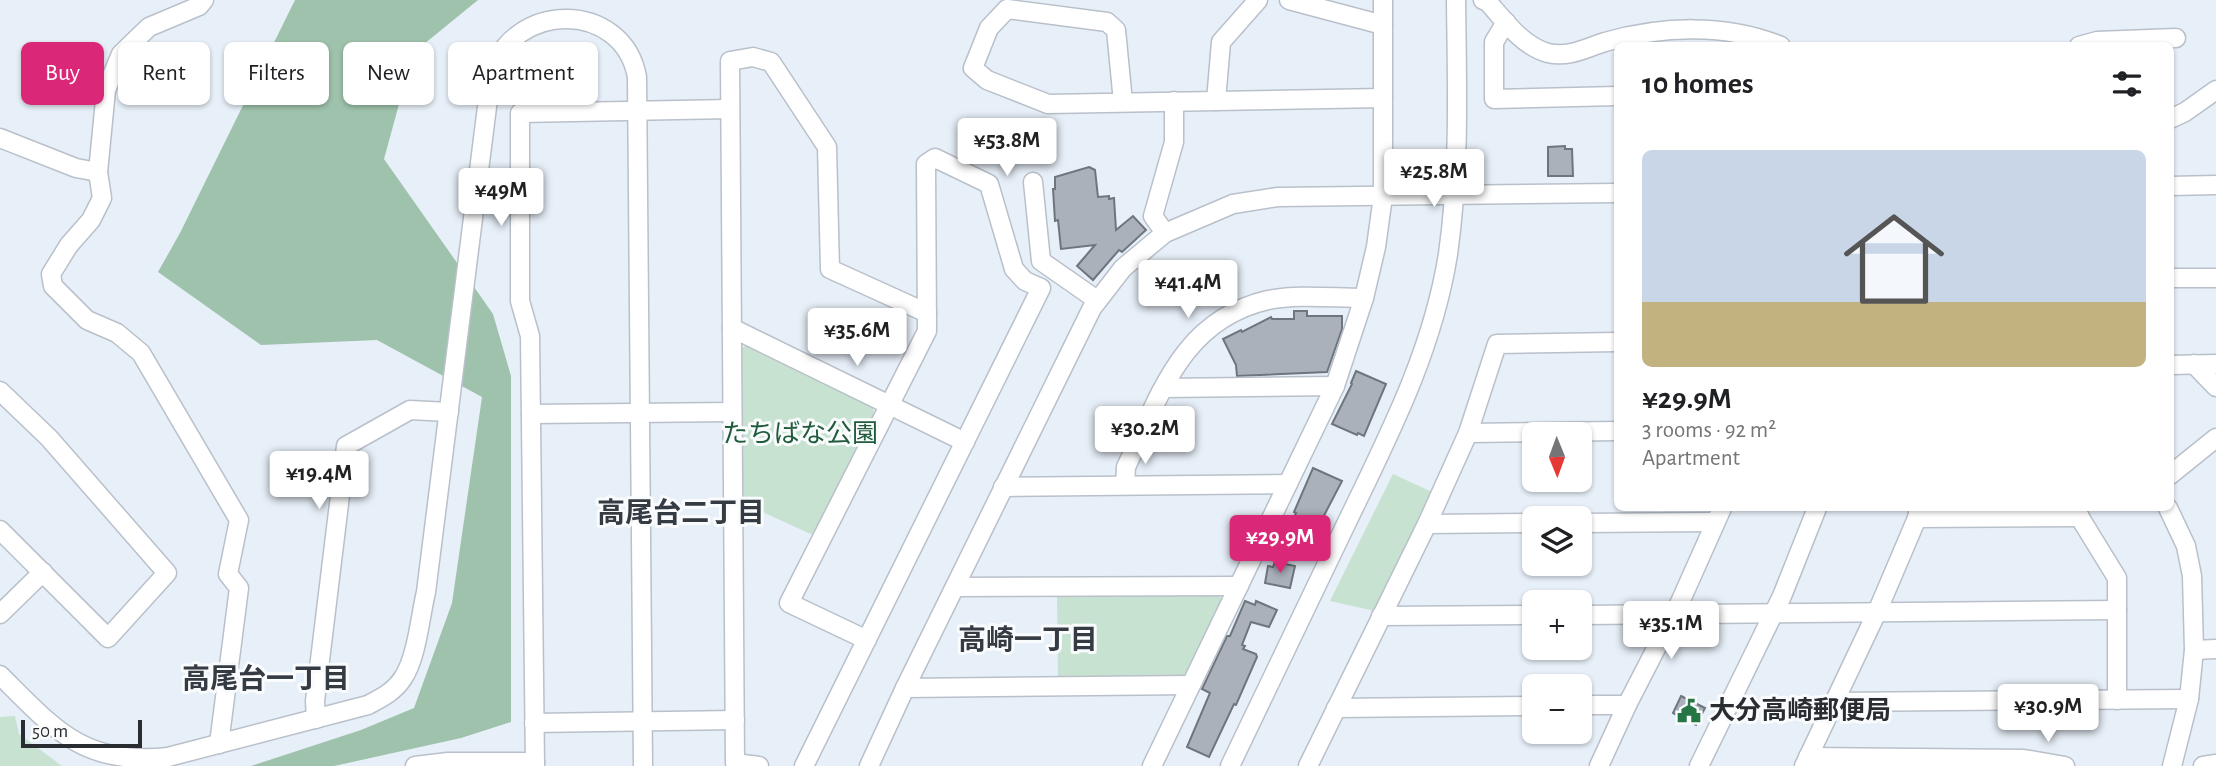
<!DOCTYPE html>
<html lang="en">
<head>
<meta charset="utf-8">
<style>
  body { margin:0; font-family:"Alegreya Sans","Noto Sans JP",sans-serif; background:#f2f2f2; color:#202124; height:100vh; display:flex; flex-direction:column; font-size:26px; white-space:nowrap }
  * { box-sizing:border-box; margin:0 }
  p { font-size:23px; color:#757577 }
  .icon { flex:none; width:38px; height:38px; fill:none; stroke:currentColor; stroke-width:2; stroke-linecap:round; stroke-linejoin:round }
  .map { position:relative; flex:1; overflow:hidden }
  .panel { position:absolute; left:1614px; top:42px; width:560px; height:469px; display:flex; flex-direction:column; background:#fff; border-radius:10px; box-shadow:0 2px 5px #0004 }
  .panel>* { flex:none }
  .top-card { position:absolute; left:21px; top:42px; width:665px; height:63px; display:flex; gap:14px }
  .needle { width:46px; rotate:179deg }
  .buttons { position:absolute; left:1522px; top:422px; display:grid; gap:14px }
  .buttons a { display:grid; place-items:center; width:70px; height:70px; border-radius:10px; background:#fff; box-shadow:0 2px 5px #0004; font-size:35px }
  .scale { position:absolute; left:21px; bottom:18px; width:121px; box-sizing:border-box; padding-left:7px; border:4px solid #292c30; border-top:0; font-size:19px; line-height:24px; white-space:nowrap; color:#292c30; -webkit-text-stroke:5px #fafbfd; paint-order:stroke }
  .price { position:absolute; translate:-50% -60px; padding:0 16px; border-radius:7px; background:#fff; color:#222; font-size:23px; line-height:46px; filter:drop-shadow(0 2px 4px #0008) }
  .price::after { content:''; position:absolute; left:50%; top:42px; width:21px; height:16px; margin-left:-10px; background:inherit; clip-path:polygon(0 0,100% 0,50% 100%) }
  .price.current { background:#db2777; color:#fff }
  ul { padding:0; list-style:none }
  li { display:grid; align-content:center; gap:14px; height:371px; padding:0 28px }
  li+li { border-top:2px solid #e0e0e0 }
  li span { display:grid; place-items:center; height:217px; border-radius:10px; color:#555 }
  li>.icon { margin-inline-start:auto }
  span .icon { width:126px; height:126px; fill:#fffc; stroke-width:1 }
  li b { font-size:30px }
  h2 { display:flex; justify-content:space-between; align-items:center; height:84px; padding:0 28px; font-size:30px }
  .pill { padding:0 24px; border-radius:10px; background:#fff; box-shadow:0 2px 5px #0004; font-size:24px; line-height:63px }
  .pill.current { background:#db2777; color:#fff }
  .map>svg:first-child { display:block }
</style>
</head>
<body>
<div class="map">
<svg width="2216" height="766" viewBox="0 0 2216 766">
  <rect width="100%" height="100%" fill="#e7eff8"/>
  <g fill="#c7e2d0">
    <polygon points="748,345 872,403 874,414 815,536 745,504 742,499 739,349"/>
    <polygon points="1393,474 1432,492 1375,611 1330,601"/>
    <polygon points="1218,593 1223,602 1189,672 1178,677 1058,679 1057,594"/>
    <polygon points="15,716 19,734 62,766 0,766 0,717"/>
  </g>
  <polygon fill="#9ec2ab" points="295,0 478,0 413,53 384,159 493,314 511,376 511,722 461,738 334,766 251,766 361,730 414,708 452,603 482,397 377,340 261,345 158,272 180,233"/>
  <g fill="#aab1ba" stroke="#6e757d" stroke-width="2">
    <polygon points="1565,146 1565,149 1572,149 1573,176 1548,176 1548,147"/>
    <polygon points="1089,167 1095,170 1098,197 1109,196 1109,199 1114,198 1116,230 1133,216 1146,230 1122,252 1119,250 1093,280 1077,266 1095,245 1061,249 1058,220 1055,221 1053,189 1055,189 1055,177"/>
    <polygon points="1294,311 1307,311 1307,316 1342,316 1342,329 1327,372 1237,376 1236,365 1223,339 1241,330 1242,332 1271,317 1272,319 1294,319"/>
    <polygon points="1356,371 1386,384 1364,436 1358,433 1357,435 1332,424 1352,384 1351,383"/>
    <polygon points="1313,468 1342,481 1305,552 1283,541 1296,513 1294,512"/>
    <polygon points="1275,562 1295,566 1290,588 1265,583 1268,566 1273,567"/>
    <polygon points="1245,601 1255,605 1256,601 1277,610 1269,627 1251,622 1242,645 1245,646 1243,649 1256,654 1257,657 1236,705 1234,704 1209,757 1187,747 1210,693 1202,689 1227,636 1230,636"/>
    <polygon points="1681,696 1705,708 1696,725 1673,713"/>
  </g>
  <g fill="none" stroke-linecap="round" stroke-linejoin="round">
    <g stroke="#b9c0ca" stroke-width="21">
      <g id="minor">
        <polyline points="204,0 199,6 149,27 121,54 106,90 98,172 102,198 91,220 69,245 51,274 53,286 87,320 117,333 141,353 239,520 228,574 239,588 219,744"/>
        <polyline points="1289,0 1383,25"/>
        <path d="M1483 0 1487 1C1504 20 1522 46 1548 53 1569 58 1586 48 1605 42 1662 26 1725 23 1781 46"/>
        <polyline points="1506,22 1494,42 1494,99 1617,96"/>
        <polyline points="2079,46 2097,41 2176,38"/>
        <polyline points="1216,101 1221,42 1258,0"/>
        <polyline points="1123,102 1116,30 1107,22 1007,9 989,28 973,68 987,80 1048,104 1383,98"/>
        <polyline points="2170,119 2185,112 2216,90"/>
        <polyline points="0,138 76,168 98,172"/>
        <polyline points="1033,182 1041,261 1097,300"/>
        <polyline points="2170,186 2216,185"/>
        <polyline points="1165,233 1153,216 1174,142 1174,101"/>
        <polyline points="2170,278 2216,278"/>
        <polyline points="732,328 965,442"/>
        <polyline points="2194,364 2216,387"/>
        <polyline points="2170,365 2216,364"/>
        <polyline points="1164,388 1335,386"/>
        <polyline points="0,391 49,438 167,573 108,638 0,530"/>
        <polyline points="531,414 732,412"/>
        <polyline points="1468,433 1617,431"/>
        <polyline points="2170,475 2216,438"/>
        <path d="M1125 485 1126 467C1160 396 1181 320 1268 300 1299 294 1332 298 1364 298"/>
        <polyline points="1003,487 1288,484"/>
        <polyline points="2074,508 2117,578 2117,700"/>
        <polyline points="2168,508 2186,546 2192,576 2194,650 2189,699 2172,766"/>
        <polyline points="1917,518 2080,517"/>
        <polyline points="1580,523 1715,522"/>
        <polyline points="1427,524 1535,523"/>
        <polyline points="955,587 1239,586"/>
        <polyline points="0,614 43,572"/>
        <polyline points="1580,615 2117,610"/>
        <polyline points="1381,616 1535,615"/>
        <polyline points="2194,650 2216,649"/>
        <path d="M0 675C54 729 84 766 168 757L368 705C381 698 394 692 403 678 417 657 420 617 426 592L491 75C512 0 623 0 637 77L643 766"/>
        <polyline points="905,688 1191,685"/>
        <polyline points="1834,702 2189,699"/>
        <polyline points="1580,705 1627,705"/>
        <polyline points="1336,708 1535,706"/>
        <polyline points="316,719 315,701 346,446 410,410 449,412"/>
        <polyline points="534,723 735,720"/>
        <polyline points="1808,757 2024,759 2065,766"/>
        <polyline points="415,766 448,762 535,762"/>
        <polyline points="535,766 530,336 520,301 520,113 730,109"/>
        <polyline points="759,766 735,763 730,61 753,57 771,62 827,147 830,269 927,313"/>
        <polyline points="804,766 1041,288 1025,281 1014,269 989,184 935,158 926,164 927,331 789,603 867,640"/>
        <polyline points="869,766 905,688 1092,308 1123,268 1165,233 1233,204 1278,197 1617,193"/>
        <polyline points="1152,766 1335,386 1364,298 1376,247 1383,196 1383,0"/>
        <path d="M1230 766C1269 685 1308 603 1347 522 1389 435 1433 350 1448 254 1460 170 1457 85 1456 0"/>
        <polyline points="1308,766 1427,524 1468,433 1497,344 1617,342"/>
        <polyline points="1599,766 1627,705 1681,600 1722,508"/>
        <polyline points="1699,766 1782,596 1817,508"/>
        <polyline points="1804,766 1877,612 1917,518 1919,508"/>
        <polyline points="2203,766 2216,764"/>
      </g>
    </g>
    <use href="#minor" stroke="#fff" stroke-width="18"/>
  </g>
  <defs>
    <g id="civic-bare" transform="scale(1.89)"><path d="M-.6-6.5H3V-4.5H.6V-3L4-1V1h2V6H-6V1h2V-1L-.6-3ZM-1.2 2.5V6h2.4V2.5Z" fill="#267545" stroke="#fafbfd" stroke-width="2.5" paint-order="stroke"/></g>
  </defs>
  <g fill-rule="evenodd">
    <use href="#civic-bare" x="1689" y="711"/>
  </g>
  <g text-anchor="middle" dominant-baseline="central" stroke-width="6" stroke-linejoin="round" paint-order="stroke">
    <g font-size="26" fill="#205b3b" stroke="#fafbfd">
      <text x="800" y="434">たちばな公園</text>
    </g>
    <g font-size="26" font-weight="bold" fill="#292c30" stroke="#fafbfd" text-anchor="start">
      <text x="1709" y="711">大分高崎郵便局</text>
    </g>
    <g font-size="28" font-weight="bold" fill="#353b43" stroke="#fafbfd">
      <text x="681" y="514">高尾台二丁目</text>
      <text x="1028" y="641">高崎一丁目</text>
      <text x="266" y="680">高尾台一丁目</text>
    </g>
  </g>
</svg>
<div class="buttons">
<a><svg class="needle" viewBox="-14 -14 28 28"><path d="M0-13l5 13h-10z" fill="#e53935"/><path d="M0 13l5-13h-10z" fill="#757577"/></svg></a>
<a><svg class="icon" aria-label="layers" viewBox="0 0 24 24"><path d="M12 4l9 5-9 5-9-5zM3 14l9 5 9-5"/></svg></a>
<a>+</a>
<a>−</a>
</div>
<div class="scale">50 m</div>
<b class="price" style="left:1007px;top:178px">¥53.8M</b>
<b class="price" style="left:1434px;top:209px">¥25.8M</b>
<b class="price" style="left:501px;top:228px">¥49M</b>
<b class="price" style="left:1188px;top:320px">¥41.4M</b>
<b class="price" style="left:857px;top:368px">¥35.6M</b>
<b class="price" style="left:1145px;top:466px">¥30.2M</b>
<b class="price" style="left:319px;top:511px">¥19.4M</b>
<b class="price current" style="left:1280px;top:575px">¥29.9M</b>
<b class="price" style="left:1671px;top:661px">¥35.1M</b>
<b class="price" style="left:2048px;top:744px">¥30.9M</b>
<div class="top-card">
<a class="pill current">Buy</a>
<a class="pill">Rent</a>
<a class="pill">Filters</a>
<a class="pill">New</a>
<a class="pill">Apartment</a>
</div>
<section class="panel">
<h2>10 homes<svg class="icon" aria-label="filters" viewBox="0 0 24 24"><path d="M4 7h16M4 17h16"/><circle cx="9" cy="7" r="2"/><circle cx="15" cy="17" r="2"/></svg></h2>
<ul>
<li><span style="background:linear-gradient(#c9d6e8 70%,#c2b280 0)"><svg class="icon" aria-label="home" viewBox="0 0 24 24"><path d="M3 11l9-7 9 7M6 9v11h12V9"/></svg></span><div><b>¥29.9M</b><p>3 rooms · 92 m²</p><p>Apartment</p></div></li>
</ul>
</section>
</div>
</body>
</html>
